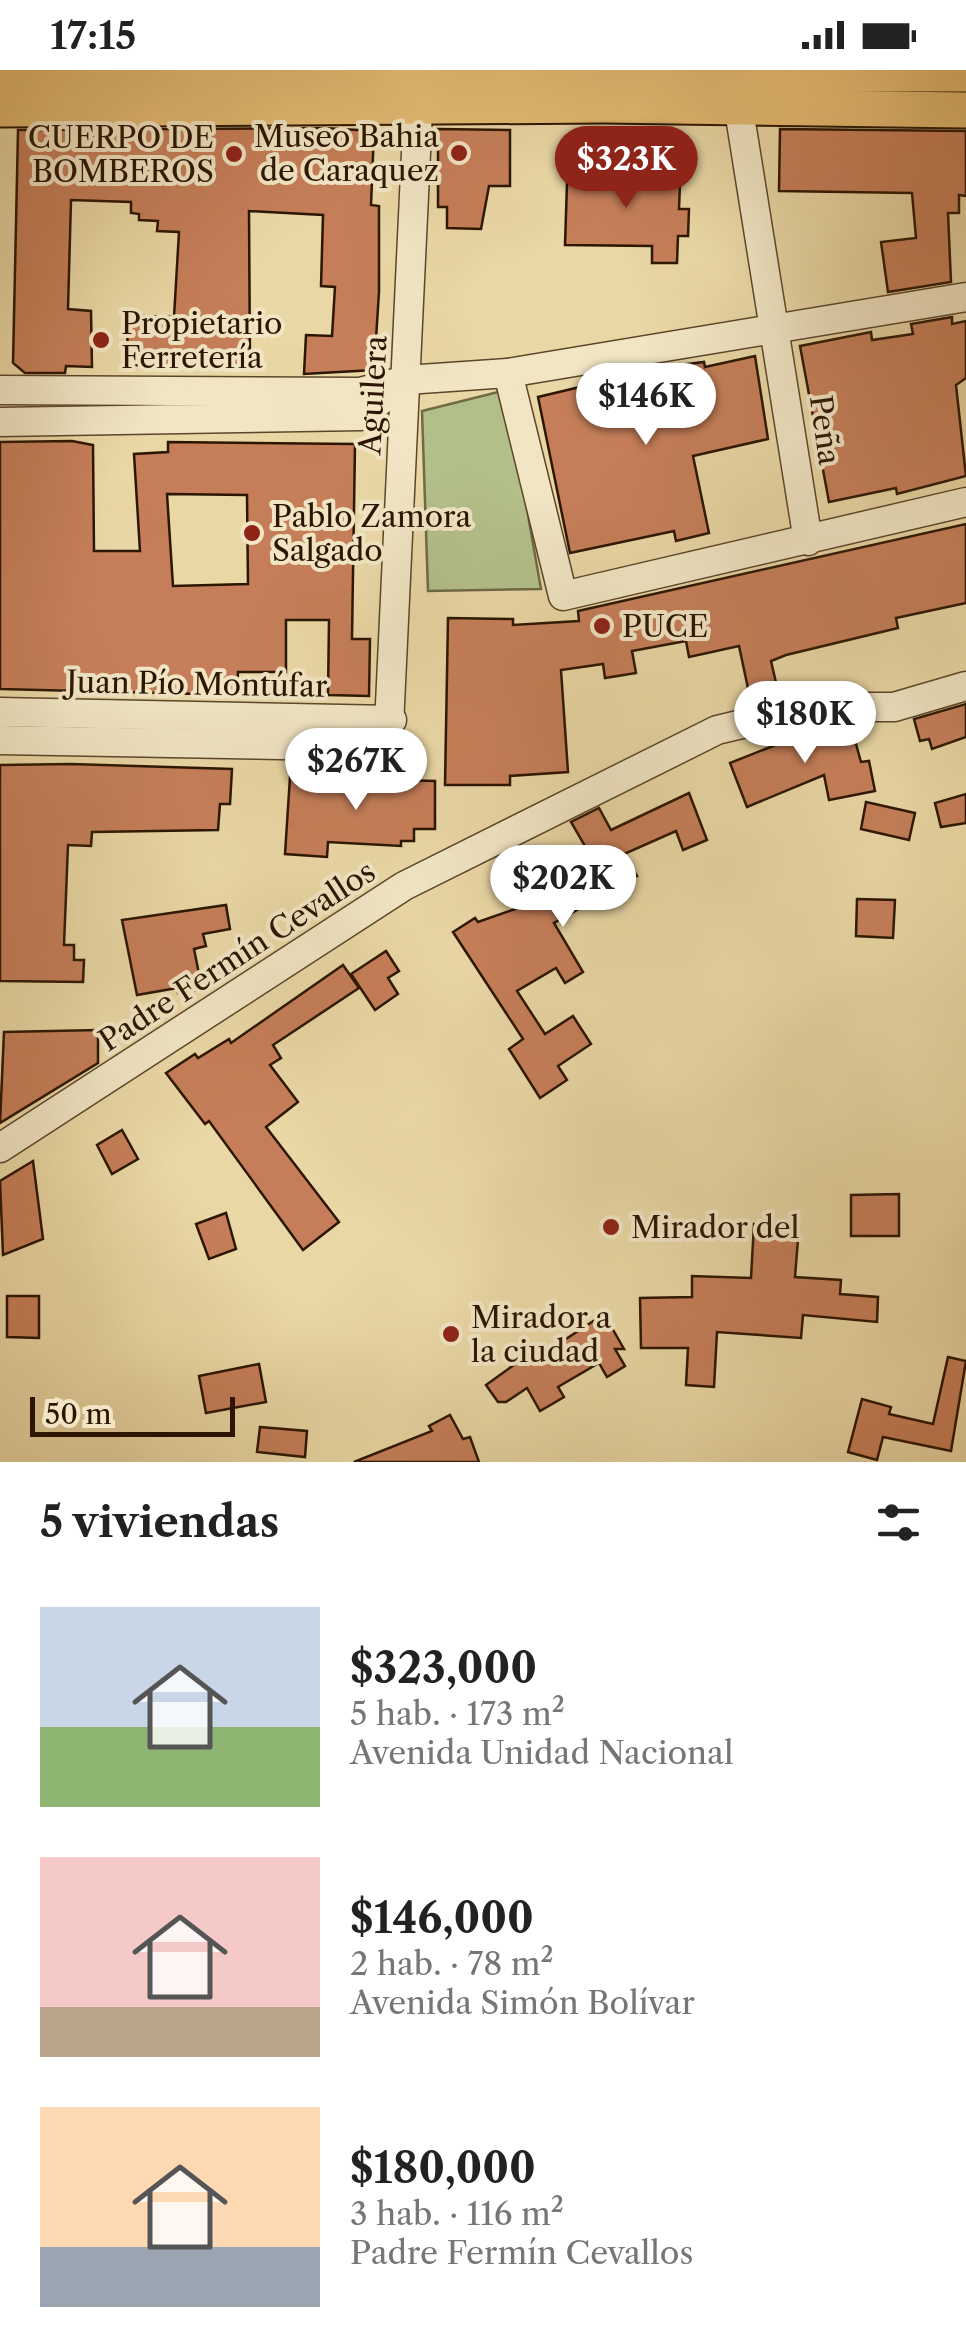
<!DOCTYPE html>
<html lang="es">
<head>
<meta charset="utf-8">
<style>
  body { margin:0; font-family:"Libre Caslon Text",serif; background:#f6f6f6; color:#222; height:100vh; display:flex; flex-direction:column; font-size:38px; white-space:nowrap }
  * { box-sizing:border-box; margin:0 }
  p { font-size:32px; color:#767676 }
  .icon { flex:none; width:55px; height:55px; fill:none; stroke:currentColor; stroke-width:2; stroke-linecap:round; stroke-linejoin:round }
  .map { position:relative; height:1392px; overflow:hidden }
  .side { display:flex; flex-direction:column; background:#fff; flex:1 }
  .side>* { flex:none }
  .scale { position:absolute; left:30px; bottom:25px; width:205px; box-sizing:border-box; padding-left:10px; border:5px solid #2c1601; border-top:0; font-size:28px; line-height:35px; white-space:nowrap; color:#2c1601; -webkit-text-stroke:8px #f1e5c4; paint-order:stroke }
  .price { position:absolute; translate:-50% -85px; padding:0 22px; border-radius:35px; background:#fff; color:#222; font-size:32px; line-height:65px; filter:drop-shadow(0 2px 5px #0008) }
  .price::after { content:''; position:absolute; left:50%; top:60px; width:30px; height:22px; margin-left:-15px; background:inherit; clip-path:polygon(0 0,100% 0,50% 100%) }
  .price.active { background:#8f2418; color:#fff }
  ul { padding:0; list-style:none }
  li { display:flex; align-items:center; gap:30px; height:250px; padding:0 40px }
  li span { display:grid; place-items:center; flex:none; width:280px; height:200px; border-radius:0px; color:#555 }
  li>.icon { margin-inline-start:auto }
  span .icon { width:120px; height:120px; fill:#fffc; stroke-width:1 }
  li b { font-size:42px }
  h2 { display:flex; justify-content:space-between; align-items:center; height:120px; padding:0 40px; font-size:42px }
  .status { display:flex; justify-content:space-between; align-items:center; height:70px; padding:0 50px; background:#fff; direction:ltr }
  .status svg { height:28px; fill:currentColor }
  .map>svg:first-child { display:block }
</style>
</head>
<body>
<div class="status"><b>17:15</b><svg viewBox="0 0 49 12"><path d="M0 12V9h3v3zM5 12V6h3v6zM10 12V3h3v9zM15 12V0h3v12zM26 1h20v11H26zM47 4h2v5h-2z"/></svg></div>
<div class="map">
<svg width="966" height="1392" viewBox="0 0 966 1392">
  <rect width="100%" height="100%" fill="#e9d7a5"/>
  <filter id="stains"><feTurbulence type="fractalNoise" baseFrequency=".002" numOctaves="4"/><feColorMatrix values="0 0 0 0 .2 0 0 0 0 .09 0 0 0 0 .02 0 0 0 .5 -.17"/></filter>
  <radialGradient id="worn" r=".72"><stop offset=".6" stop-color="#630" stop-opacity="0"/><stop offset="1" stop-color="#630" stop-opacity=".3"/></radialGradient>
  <polygon fill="#b3bf89" stroke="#706a45" stroke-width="2.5" points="506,320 541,519 428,521 422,341"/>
  <g fill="#c57e59" stroke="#2c1601" stroke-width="2.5" fill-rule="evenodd">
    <polygon points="324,58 374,61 371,135 379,136 379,222 374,300 304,304 306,265 332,266 335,217 321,216 323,145 249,141 250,297 129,295 126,245 174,247 179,162 157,161 158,151 139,150 139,144 131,143 131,132 71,130 68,239 91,241 92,297 66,296 65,303 25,303 13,293 18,60"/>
    <polygon points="438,59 510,60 510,116 489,116 481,159 447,158 447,137 438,137"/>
    <polygon points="780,59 966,61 966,126 959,125 959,143 948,143 951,212 888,222 881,172 916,168 912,123 779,121"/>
    <polygon points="584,95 662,97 662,113 680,114 679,139 689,139 688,166 678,166 677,193 652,193 652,176 565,175 567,113 584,114"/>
    <polygon points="952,247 952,254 966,251 966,308 956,315 966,406 897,424 896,418 829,432 800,276 871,262 872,270 913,264 911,254"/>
    <polygon points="755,286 768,369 693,386 709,463 676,471 674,461 570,483 538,327 664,297 704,292 705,297"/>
    <path d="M72 371 93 375 94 481H140L134 384 168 382V372L355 374 352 569H370L369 626 328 625 329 550H286V602H238L237 625 0 619V372ZM167 424 247 425 248 514 173 516Z"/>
    <polygon points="966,454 966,533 896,548 898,558 786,585 771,591 777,617 749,623 739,576 689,587 686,571 632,581 636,603 605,608 603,594 561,600 568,702 510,706 510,715 445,715 448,548 513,549 513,555 579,551 578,541"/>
    <polygon points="966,634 966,667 932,679 929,669 920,671 914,649"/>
    <polygon points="851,656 861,692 869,691 875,721 829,730 824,705 747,737 730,693 783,672 780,664 794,660 806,657 810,667"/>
    <polygon points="71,694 232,699 230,734 220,734 218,760 92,762 91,776 68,775 64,875 74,875 74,890 84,890 83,912 0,911 0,695"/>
    <polygon points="290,707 435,711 435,759 414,759 414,771 401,771 401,776 328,772 327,787 285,784"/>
    <polygon points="689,723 707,770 683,780 676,761 624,784 637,806 554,853 583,902 565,913 556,898 517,921 545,964 573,946 591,974 558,996 567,1010 540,1028 509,979 523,969 453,862 475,848 478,852 535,832 554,821 543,802 585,776 571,752 599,738 611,760"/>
    <polygon points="966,724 966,753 941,757 935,733"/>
    <polygon points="866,732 915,743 909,770 861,759"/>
    <polygon points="857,829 895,830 893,868 856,866"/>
    <polygon points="226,835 230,859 203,864 206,876 194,879 202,919 178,923 177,918 137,925 122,850"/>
    <polygon points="386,881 399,901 388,908 398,924 375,940 351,904"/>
    <polygon points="343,895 359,918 273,975 281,988 270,995 298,1032 266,1057 339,1152 303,1180 209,1051 205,1054 166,1003 195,984 198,988 229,969 231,973"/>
    <polygon points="98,960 98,993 0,1053 4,962"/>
    <polygon points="122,1060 138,1089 112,1104 97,1075"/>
    <polygon points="33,1091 43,1169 3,1185 0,1111"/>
    <polygon points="899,1124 899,1166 851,1166 851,1125"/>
    <polygon points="226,1143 236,1179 209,1189 196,1154"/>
    <polygon points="754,1154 799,1157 795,1207 841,1210 840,1224 878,1227 877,1252 803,1245 801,1268 717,1262 714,1317 686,1315 688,1278 641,1278 640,1228 692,1227 692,1206 751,1208"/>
    <polygon points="7,1226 39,1226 39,1268 7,1267"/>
    <polygon points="604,1244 624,1279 615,1279 625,1296 607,1307 599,1293 558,1317 564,1327 540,1341 527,1318 506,1332 498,1332 486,1315 536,1279 540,1286"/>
    <polygon points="948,1287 966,1291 951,1381 883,1367 877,1390 848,1382 862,1329 891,1337 889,1344 933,1354"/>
    <polygon points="259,1294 266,1332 206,1343 199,1306"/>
    <polygon points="450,1345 463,1369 470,1367 479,1392 354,1392 432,1361 429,1356"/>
    <polygon points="260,1357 307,1361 305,1387 257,1382"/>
  </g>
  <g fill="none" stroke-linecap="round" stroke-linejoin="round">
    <g stroke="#5b462a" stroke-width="31">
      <g id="minor">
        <polyline points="739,40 808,471"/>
        <polyline points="508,303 563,526 966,432"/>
        <polyline points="406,310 508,303 966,227"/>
        <polyline points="0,320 360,322 406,310 361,346 0,352"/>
        <polyline points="0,642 392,650"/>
        <polyline points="0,670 388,677 419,19"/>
        <polyline points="0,1078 404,816 717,660 813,637 894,637 966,616"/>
      </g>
    </g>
    <g stroke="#2c1601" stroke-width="39">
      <g id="major">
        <polyline points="0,8 132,12 420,3 966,4"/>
        <polyline points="0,39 604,35 966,40"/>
      </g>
    </g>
    <use href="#minor" stroke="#f1e5c4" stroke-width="28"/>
    <use href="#major" stroke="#e4bc72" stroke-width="35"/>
  </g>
  <g fill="#8f2418" stroke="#f1e5c4" stroke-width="4">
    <circle cx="459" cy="83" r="10"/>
    <circle cx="234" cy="84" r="10"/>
    <circle cx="101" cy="270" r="10"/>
    <circle cx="252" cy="463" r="10"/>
    <circle cx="602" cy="556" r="10"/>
    <circle cx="611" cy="1157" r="10"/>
    <circle cx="451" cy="1264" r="10"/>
  </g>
  <g text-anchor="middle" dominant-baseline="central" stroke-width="8" stroke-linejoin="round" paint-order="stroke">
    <g font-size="30" fill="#2c1601" stroke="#f1e5c4" text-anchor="start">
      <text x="439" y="66" text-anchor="end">Museo Bahia<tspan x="439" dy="34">de Caraquez</tspan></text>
      <text x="214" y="67" text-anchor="end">CUERPO DE<tspan x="214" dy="34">BOMBEROS</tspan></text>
      <text x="121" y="253">Propietario<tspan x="121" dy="34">Ferretería</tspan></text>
      <text x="272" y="446">Pablo Zamora<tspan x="272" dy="34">Salgado</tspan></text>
      <text x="622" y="556">PUCE</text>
      <text x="631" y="1157">Mirador del</text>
      <text x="471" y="1247">Mirador a<tspan x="471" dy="34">la ciudad</tspan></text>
    </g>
    <g font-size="30" fill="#2c1601" stroke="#f1e5c4">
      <text transform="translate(373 325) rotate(-87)">Aguilera</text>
      <text transform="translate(825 360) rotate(82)">Peña</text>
      <text transform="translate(197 614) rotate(1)">Juan Pío Montúfar</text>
      <text transform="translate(237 886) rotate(-33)">Padre Fermín Cevallos</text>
    </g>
  </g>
  <rect width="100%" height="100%" filter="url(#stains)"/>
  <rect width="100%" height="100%" fill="url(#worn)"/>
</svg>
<div class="scale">50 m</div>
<b class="price active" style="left:626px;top:141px">$323K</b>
<b class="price" style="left:646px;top:378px">$146K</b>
<b class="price" style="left:805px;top:696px">$180K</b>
<b class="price" style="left:356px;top:743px">$267K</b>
<b class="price" style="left:563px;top:860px">$202K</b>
</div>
<section class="side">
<h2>5 viviendas<svg class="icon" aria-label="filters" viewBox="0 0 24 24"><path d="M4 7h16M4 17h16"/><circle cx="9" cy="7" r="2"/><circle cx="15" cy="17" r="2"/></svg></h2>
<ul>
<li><span style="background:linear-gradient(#c9d6e8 60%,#8fb573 0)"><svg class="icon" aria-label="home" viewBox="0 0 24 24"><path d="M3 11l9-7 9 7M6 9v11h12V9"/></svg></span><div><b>$323,000</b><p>5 hab. · 173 m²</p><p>Avenida Unidad Nacional</p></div></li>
<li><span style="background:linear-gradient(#f6c9c9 75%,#b9a48a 0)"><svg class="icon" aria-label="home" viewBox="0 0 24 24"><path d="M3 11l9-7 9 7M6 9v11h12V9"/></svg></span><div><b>$146,000</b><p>2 hab. · 78 m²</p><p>Avenida Simón Bolívar</p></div></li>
<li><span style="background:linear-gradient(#ffd9b3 70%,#9aa5b1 0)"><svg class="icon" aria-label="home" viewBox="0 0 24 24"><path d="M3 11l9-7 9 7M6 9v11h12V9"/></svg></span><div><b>$180,000</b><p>3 hab. · 116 m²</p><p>Padre Fermín Cevallos</p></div></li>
</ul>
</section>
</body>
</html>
